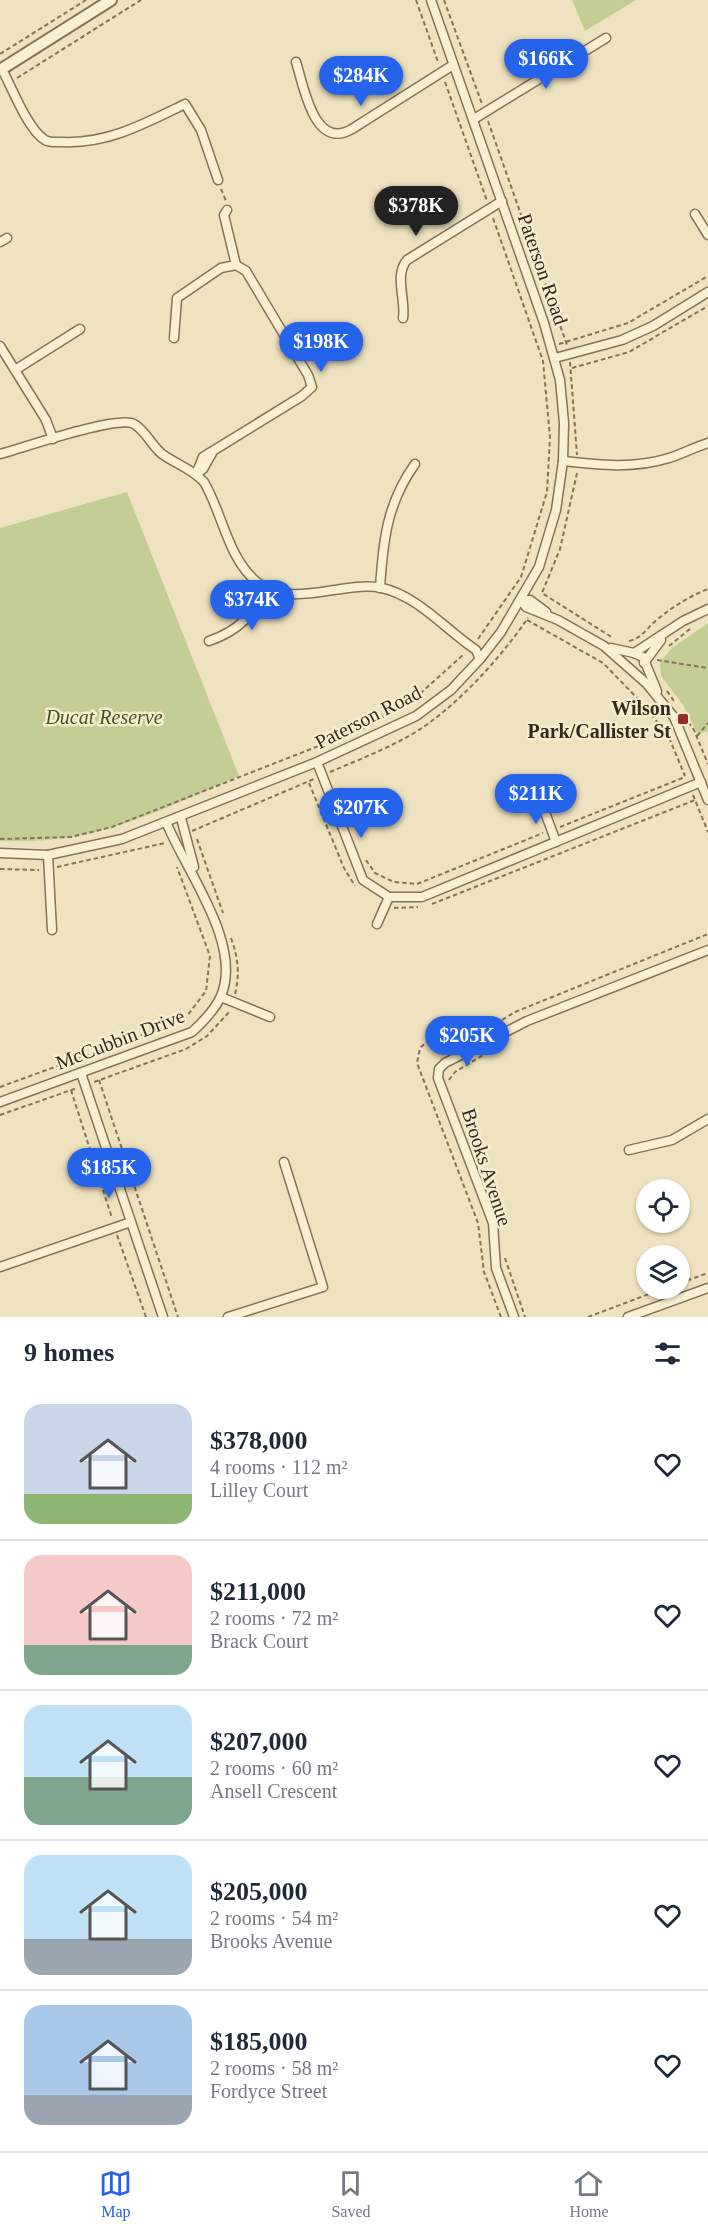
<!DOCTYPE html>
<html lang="en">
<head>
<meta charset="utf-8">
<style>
  body { margin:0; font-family:"Times New Roman",serif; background:#f2f2f3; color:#1f2937; height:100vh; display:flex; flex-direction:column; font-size:22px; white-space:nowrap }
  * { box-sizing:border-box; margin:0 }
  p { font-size:20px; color:#747a83 }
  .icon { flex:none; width:33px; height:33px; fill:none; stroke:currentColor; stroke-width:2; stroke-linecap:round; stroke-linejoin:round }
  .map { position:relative; height:1317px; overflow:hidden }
  .panel { display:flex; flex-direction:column; background:#fff; flex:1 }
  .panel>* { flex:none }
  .controls { position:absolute; left:636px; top:1179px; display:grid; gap:12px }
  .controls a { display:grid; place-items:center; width:54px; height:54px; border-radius:50%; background:#fff; box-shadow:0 2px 4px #0004; font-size:30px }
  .price { position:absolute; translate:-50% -51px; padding:0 14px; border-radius:21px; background:#2563eb; color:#fff; font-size:20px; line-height:39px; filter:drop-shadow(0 2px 3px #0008) }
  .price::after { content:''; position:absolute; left:50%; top:36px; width:18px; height:14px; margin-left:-9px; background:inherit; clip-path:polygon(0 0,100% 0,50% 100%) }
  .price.selected { background:#222; color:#fff }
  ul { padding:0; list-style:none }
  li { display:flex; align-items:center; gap:18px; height:150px; padding:0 24px }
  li+li { border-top:2px solid #e0e1e3 }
  li span { display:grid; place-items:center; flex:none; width:168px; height:120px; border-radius:18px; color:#555 }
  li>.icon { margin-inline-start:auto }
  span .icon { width:72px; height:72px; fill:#fffc; stroke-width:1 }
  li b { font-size:26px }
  h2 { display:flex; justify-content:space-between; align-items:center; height:72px; padding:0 24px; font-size:26px }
  .tabs { display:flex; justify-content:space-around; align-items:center; height:84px; border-top:2px solid #e0e1e3; background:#fff; font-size:16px; color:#747a83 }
  .tabs a { display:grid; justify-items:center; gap:3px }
  .tabs .selected { color:#2563eb }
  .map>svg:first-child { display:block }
</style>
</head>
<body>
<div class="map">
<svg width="708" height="1317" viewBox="0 0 708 1317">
  <rect width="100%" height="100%" fill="#efe2c0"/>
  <g fill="#c4cd94">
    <polygon points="572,0 636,0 585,31"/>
    <path d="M127 492 239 776C192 797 143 820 92 833 63 840 30 842 0 841V528Z"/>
    <polygon points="708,623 708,731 698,734 683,705 661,676 660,662 672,648"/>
  </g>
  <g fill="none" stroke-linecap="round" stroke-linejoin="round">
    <g stroke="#887258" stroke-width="11">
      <g id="minor">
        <path d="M296 62C304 87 314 151 352 129L453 65"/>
        <path d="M2 69C11 86 28 130 45 140 50 143 57 142 63 142 108 144 146 123 185 104L201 130 218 180"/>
        <polyline points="474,119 606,38"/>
        <polyline points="227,210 224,215 236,265"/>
        <polyline points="695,214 708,235"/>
        <polyline points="0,242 7,238"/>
        <path d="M403 318C406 300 394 275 407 260L502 201"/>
        <polyline points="174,338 177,298 221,268 236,265"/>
        <polyline points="0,346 46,420 53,439"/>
        <polyline points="555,358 622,340 653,326 708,292"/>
        <polyline points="15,370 80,329"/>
        <path d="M0 454C23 448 117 415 134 424 146 431 151 445 162 454 176 464 192 469 204 482 222 512 228 559 257 582 292 610 342 580 382 588 418 596 446 630 476 650L480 659"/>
        <path d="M563 461C599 465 634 469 669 458 682 454 695 447 708 443"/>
        <polyline points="196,474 203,457 302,396 312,387 308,375 246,271 236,265"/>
        <polyline points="196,474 203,469 212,453"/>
        <path d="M380 588C383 541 387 503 415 464"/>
        <polyline points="521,600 526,607 558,620 604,646 646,683 674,717 708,800"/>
        <polyline points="521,600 530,600 546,612"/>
        <path d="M209 641C241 630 251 615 268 588"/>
        <polyline points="611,648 634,653 683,621 708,609"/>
        <polyline points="634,653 643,657 657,691"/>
        <polyline points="644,663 661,640"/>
        <polyline points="317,762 363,880 389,897 422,897 701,782"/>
        <polyline points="540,799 556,842"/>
        <polyline points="181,818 194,867"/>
        <polyline points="0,853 48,855 122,839 317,762 416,716 451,690 480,659 501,632 539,567 556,510 563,461 564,423 560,380 544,323 431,0"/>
        <polyline points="48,855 52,930"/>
        <polyline points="377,924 389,897"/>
        <polyline points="221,997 270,1017"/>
        <polyline points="81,1073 163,1317"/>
        <path d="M0 1102 192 1032C203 1022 215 1010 221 996 243 944 186 871 167 824"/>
        <polyline points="629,1150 672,1140 708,1119"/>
        <polyline points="0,1267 131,1222"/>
        <polyline points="228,1317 323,1287 284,1162"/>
        <polyline points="514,1317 496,1268 493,1223 438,1078 439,1069 445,1063 527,1021 708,950"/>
        <polyline points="628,1317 708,1288"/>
      </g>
    </g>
    <g stroke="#887258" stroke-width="14">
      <polyline id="tertiary" points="0,70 111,0"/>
    </g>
    <g stroke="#887258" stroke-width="2" stroke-dasharray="4.5 3" stroke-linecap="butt">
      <polyline points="416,0 438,62"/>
      <polyline points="444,0 482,104"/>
      <polyline points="0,54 86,0"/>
      <polyline points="17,78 141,0"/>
      <polyline points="445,82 487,201"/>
      <polyline points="488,121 567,345"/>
      <polyline points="221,189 226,201"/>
      <polyline points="559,344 628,323 708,276"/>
      <polyline points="570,362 577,455"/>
      <polyline points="572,368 629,352 708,306"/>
      <polyline points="577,473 560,549 542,593 613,638"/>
      <polyline points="527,620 603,663 640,701 668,735 685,776"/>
      <polyline points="478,639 521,577 547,492 550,437 543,361 493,218"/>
      <path d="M629 641C643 638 648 626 659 618 674 606 690 596 708 589"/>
      <polyline points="669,646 690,629"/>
      <polyline points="657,660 708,668"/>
      <polyline points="667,691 674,701"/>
      <polyline points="684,716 694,730 708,764"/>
      <polyline points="697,736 708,723"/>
      <path d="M330 772C367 756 406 742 437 717 471 690 503 654 528 618"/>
      <polyline points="309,783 344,868 355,886"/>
      <polyline points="693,795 708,832"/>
      <polyline points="560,827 685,777"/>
      <polyline points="192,831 314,779"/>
      <polyline points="0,839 71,837 112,827 362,729 414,699 464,654"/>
      <polyline points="197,839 223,913"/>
      <polyline points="366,860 375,873 394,882 417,884 543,833"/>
      <polyline points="57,867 165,843"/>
      <polyline points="0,869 39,870"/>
      <polyline points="432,904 695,800"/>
      <polyline points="394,908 418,907"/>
      <path d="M231 938C238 957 240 974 235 994"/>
      <polyline points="99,1080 178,1317"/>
      <polyline points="449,1080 455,1072 485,1054"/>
      <polyline points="94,1082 186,1049 207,1036 230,1011"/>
      <polyline points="0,1087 167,1026 187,1016 206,991 210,956 177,867"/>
      <polyline points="71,1090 112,1218"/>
      <polyline points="0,1115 77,1088"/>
      <polyline points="117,1235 146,1317"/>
      <polyline points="505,1258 525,1317"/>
      <polyline points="680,1283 708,1273"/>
      <polyline points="501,1317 484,1272 478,1223 417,1063 420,1048 430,1039 455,1042 484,1031 515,1012 708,934"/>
      <polyline points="588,1317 665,1288"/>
    </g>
    <use href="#minor" stroke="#f9efd3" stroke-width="8"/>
    <use href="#tertiary" stroke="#f9efd3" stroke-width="10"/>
  </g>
  <rect fill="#982926" stroke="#f6eccf" stroke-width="2" x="677" y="713" width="12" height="12" rx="3"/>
  <g text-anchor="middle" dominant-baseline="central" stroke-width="5" stroke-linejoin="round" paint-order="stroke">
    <g font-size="20" fill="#372a1c" stroke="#f6eccf">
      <text transform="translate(543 269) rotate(71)">Paterson Road</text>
      <text transform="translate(368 717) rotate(-27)">Paterson Road</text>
      <text transform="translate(120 1039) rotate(-21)">McCubbin Drive</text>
      <text transform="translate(487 1167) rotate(72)">Brooks Avenue</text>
    </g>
    <g font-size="20" font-weight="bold" fill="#372a1c" stroke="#f6eccf" text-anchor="end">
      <text x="671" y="708">Wilson<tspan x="671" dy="23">Park/Callister St</tspan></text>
    </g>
    <g font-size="20" font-style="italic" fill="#465422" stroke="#f6eccf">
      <text x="104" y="717">Ducat Reserve</text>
    </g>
  </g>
</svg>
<div class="controls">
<a><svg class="icon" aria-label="locate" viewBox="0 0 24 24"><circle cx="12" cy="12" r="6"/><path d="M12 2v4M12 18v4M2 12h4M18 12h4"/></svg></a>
<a><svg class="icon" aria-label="layers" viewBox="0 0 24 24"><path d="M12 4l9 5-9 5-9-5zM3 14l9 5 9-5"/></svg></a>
</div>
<b class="price" style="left:546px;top:90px">$166K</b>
<b class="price" style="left:361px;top:107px">$284K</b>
<b class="price selected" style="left:416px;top:237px">$378K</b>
<b class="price" style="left:321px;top:373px">$198K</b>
<b class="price" style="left:252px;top:631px">$374K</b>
<b class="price" style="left:536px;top:825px">$211K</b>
<b class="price" style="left:361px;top:839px">$207K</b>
<b class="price" style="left:467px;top:1067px">$205K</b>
<b class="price" style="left:109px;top:1199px">$185K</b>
</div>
<section class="panel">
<h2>9 homes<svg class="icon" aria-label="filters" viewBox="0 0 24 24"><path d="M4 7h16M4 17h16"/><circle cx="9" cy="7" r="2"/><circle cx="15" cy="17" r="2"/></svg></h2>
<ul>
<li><span style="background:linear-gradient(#c9d6e8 75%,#8fb573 0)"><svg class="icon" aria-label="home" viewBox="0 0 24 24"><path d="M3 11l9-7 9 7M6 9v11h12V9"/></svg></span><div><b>$378,000</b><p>4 rooms · 112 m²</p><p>Lilley Court</p></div><svg class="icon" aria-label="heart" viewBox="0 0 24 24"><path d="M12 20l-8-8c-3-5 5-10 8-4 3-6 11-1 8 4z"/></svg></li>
<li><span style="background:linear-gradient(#f6c9c9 75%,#7fa58c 0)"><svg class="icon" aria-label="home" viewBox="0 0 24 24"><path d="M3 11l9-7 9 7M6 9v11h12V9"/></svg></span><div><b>$211,000</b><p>2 rooms · 72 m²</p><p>Brack Court</p></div><svg class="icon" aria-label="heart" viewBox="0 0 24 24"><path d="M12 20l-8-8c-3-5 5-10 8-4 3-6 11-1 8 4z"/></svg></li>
<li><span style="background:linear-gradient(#bfe0f5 60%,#7fa58c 0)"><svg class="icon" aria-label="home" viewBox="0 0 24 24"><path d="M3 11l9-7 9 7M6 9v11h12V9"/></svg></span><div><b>$207,000</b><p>2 rooms · 60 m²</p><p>Ansell Crescent</p></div><svg class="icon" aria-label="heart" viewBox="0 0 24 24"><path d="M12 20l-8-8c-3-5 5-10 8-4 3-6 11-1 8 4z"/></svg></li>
<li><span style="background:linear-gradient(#bfe0f5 70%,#9aa5b1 0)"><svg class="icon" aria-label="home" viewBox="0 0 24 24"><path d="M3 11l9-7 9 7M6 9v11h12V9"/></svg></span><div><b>$205,000</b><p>2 rooms · 54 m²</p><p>Brooks Avenue</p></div><svg class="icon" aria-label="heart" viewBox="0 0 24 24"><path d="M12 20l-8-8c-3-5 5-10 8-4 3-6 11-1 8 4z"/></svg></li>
<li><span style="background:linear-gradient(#a9c7e8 75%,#9aa5b1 0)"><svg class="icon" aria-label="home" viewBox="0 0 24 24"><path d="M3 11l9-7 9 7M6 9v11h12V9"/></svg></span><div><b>$185,000</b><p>2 rooms · 58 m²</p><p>Fordyce Street</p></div><svg class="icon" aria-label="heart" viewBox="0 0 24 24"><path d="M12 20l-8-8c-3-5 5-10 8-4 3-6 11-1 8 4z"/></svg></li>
</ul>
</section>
<nav class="tabs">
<a class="selected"><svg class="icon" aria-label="map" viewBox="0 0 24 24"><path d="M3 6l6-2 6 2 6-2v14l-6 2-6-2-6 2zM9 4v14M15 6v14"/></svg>Map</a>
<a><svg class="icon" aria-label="saved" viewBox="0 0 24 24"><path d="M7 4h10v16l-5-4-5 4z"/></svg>Saved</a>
<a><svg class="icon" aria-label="home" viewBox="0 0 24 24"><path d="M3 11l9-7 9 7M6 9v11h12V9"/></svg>Home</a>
</nav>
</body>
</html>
